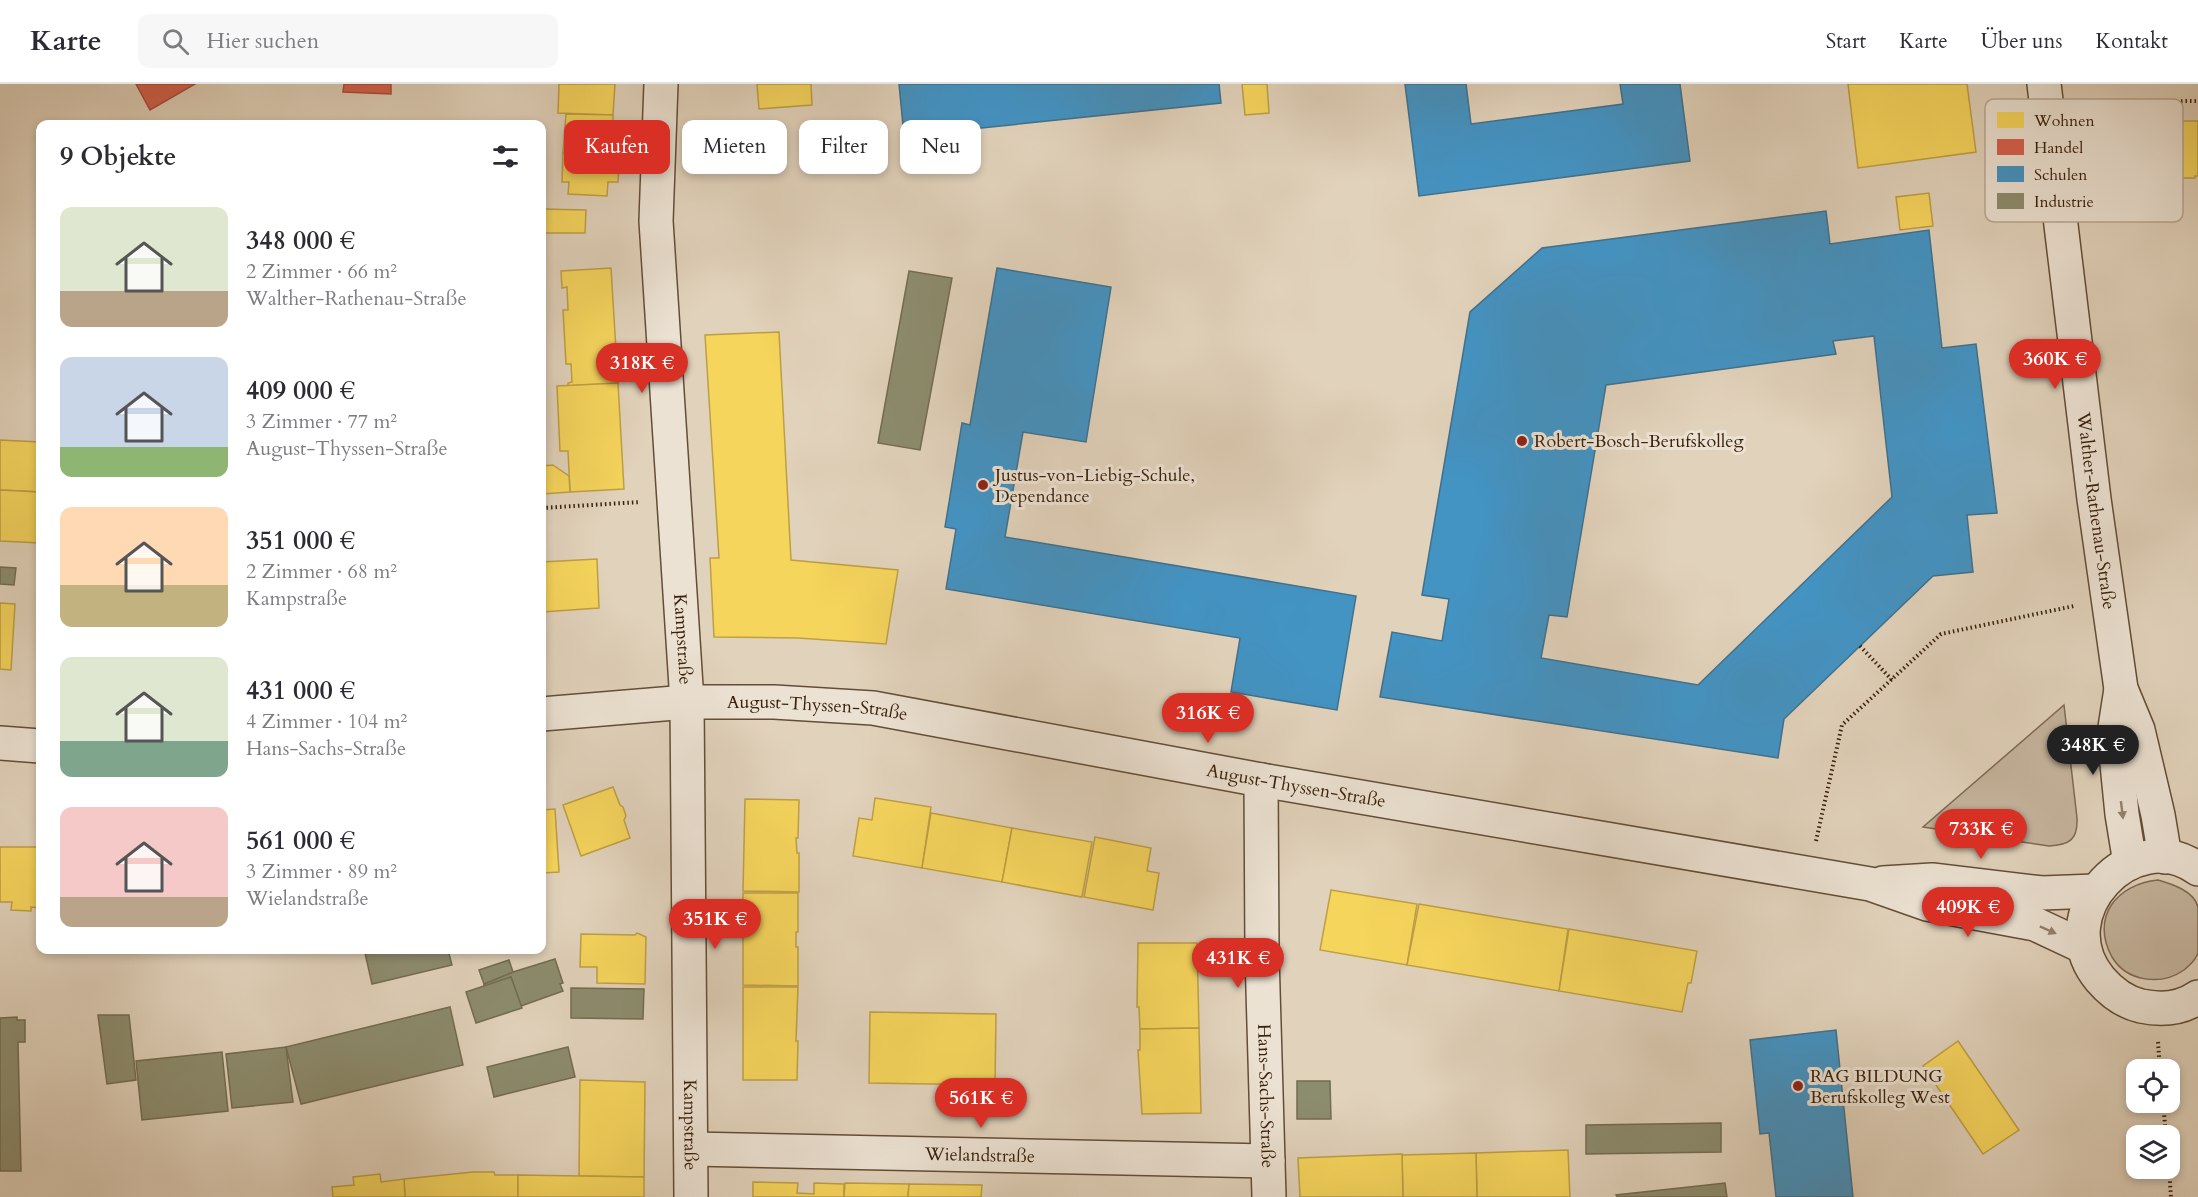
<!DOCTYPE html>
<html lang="de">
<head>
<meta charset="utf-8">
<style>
  body { margin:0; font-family:Cardo,serif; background:#f7f7f7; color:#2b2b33; height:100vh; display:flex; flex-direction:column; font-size:22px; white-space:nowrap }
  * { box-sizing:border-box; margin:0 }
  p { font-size:20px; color:#7c7c81 }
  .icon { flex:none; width:33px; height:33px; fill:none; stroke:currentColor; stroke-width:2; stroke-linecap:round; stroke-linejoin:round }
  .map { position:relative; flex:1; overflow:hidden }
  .side { position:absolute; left:36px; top:36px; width:510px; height:834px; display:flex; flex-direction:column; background:#fff; border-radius:12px; box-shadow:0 3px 9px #0003 }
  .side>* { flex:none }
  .top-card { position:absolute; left:564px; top:36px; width:570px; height:54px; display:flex; gap:12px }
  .buttons { position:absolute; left:2126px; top:975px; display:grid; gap:12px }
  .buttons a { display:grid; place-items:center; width:54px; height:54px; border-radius:12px; background:#fff; box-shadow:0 3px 9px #0003; font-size:30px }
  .price { position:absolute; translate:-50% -51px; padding:0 14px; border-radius:21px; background:#d93025; color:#fff; font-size:20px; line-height:39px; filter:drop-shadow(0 2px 3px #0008) }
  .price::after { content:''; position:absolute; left:50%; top:36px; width:18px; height:14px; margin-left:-9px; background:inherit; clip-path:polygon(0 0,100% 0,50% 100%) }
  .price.on { background:#222; color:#fff }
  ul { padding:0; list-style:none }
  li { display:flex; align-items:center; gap:18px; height:150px; padding:0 24px }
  li span { display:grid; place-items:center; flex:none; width:168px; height:120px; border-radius:12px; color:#555 }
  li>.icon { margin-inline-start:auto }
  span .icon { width:72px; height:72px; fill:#fffc; stroke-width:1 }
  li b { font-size:26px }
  h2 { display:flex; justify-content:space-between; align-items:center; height:72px; padding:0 24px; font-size:26px }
  .tag { padding:0 21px; border-radius:12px; background:#fff; box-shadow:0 3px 9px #0003; font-size:21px; line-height:54px }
  .tag.on { background:#d93025; color:#fff }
  header { display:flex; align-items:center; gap:36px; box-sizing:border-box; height:84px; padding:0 30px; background:#fff; border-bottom:2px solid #e1e1e2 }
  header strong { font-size:28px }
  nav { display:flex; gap:33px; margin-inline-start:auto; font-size:21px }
  .search { width:420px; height:54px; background:#f7f7f7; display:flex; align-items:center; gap:15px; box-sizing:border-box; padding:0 21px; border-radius:12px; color:#7c7c81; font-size:22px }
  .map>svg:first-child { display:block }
</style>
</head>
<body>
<header>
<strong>Karte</strong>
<div class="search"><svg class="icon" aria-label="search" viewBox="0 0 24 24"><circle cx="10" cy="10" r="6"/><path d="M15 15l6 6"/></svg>Hier suchen</div>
<nav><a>Start</a><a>Karte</a><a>Über uns</a><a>Kontakt</a></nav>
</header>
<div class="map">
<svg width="2198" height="1113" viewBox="0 0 2198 1113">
  <rect width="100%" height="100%" fill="#e1d2bb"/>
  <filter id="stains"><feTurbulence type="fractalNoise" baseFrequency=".00333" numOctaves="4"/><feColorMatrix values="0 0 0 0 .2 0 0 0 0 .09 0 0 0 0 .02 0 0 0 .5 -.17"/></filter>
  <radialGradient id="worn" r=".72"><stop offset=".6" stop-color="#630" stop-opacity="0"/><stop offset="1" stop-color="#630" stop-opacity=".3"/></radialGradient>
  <g fill="#c5b49d" stroke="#806a54" stroke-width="1.5">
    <path d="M2064 621 2077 734C2078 756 2069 761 2049 762L1923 743Z"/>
    <path d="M2158 796C2172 800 2194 807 2198 823 2198 828 2198 836 2198 841 2198 850 2198 861 2198 869 2196 875 2189 882 2184 886 2161 902 2127 898 2112 873 2090 833 2117 800 2158 796Z"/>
  </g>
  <g fill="#f6d55c" stroke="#be9f44" stroke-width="1.5">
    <polygon points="559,0 615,0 613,31 558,29"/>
    <polygon points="757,0 811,0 812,21 759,25"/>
    <polygon points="1242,0 1267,0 1269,29 1245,31"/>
    <polygon points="1848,0 1967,0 1976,68 1858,84"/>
    <polygon points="566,30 613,31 613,43 620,44 619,71 563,69"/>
    <polygon points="2140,37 2198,37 2198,92 2195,92 2195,94 2179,94 2179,92 2141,92"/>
    <polygon points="563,69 619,71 618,98 608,98 607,112 568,110 569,98 562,98"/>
    <polygon points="1929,109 1933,142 1900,146 1896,113"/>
    <polygon points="542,125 586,126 585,149 542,149"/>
    <polygon points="611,184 618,299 568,302 568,299 572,298 571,280 566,280 563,226 568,226 567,203 562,204 561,187"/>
    <polygon points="779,248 791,476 898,486 886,560 798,554 714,553 710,474 719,474 705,251"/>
    <polygon points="618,299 624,405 570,408 568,367 560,367 557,302"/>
    <polygon points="0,356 40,358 40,408 0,406"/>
    <polygon points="553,381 569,392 570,408 542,410 542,382"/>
    <polygon points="0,406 40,408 40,459 0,457"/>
    <polygon points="597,475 599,524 542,528 542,478"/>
    <polygon points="0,519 15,520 11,586 0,585"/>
    <polygon points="613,703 620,721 623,723 626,732 624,736 630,754 581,772 563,721"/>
    <polygon points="875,714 931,723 922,784 853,772 859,734 872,736"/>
    <polygon points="745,715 799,716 798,754 796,754 797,769 799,769 799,808 743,807"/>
    <polygon points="555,725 559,788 542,789 542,726"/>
    <polygon points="931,729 1012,744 1002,798 922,784"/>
    <polygon points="1012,744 1092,758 1082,813 1002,798"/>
    <polygon points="1095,753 1151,764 1147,787 1159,789 1153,826 1084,813"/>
    <polygon points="0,763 40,763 40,824 31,823 31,827 11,826 12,818 0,818"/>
    <polygon points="1331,806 1417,820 1407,881 1320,866"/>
    <polygon points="743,809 798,809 798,848 796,848 796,863 798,863 798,902 743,901"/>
    <polygon points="1419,820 1568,845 1559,907 1407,881"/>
    <polygon points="1569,845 1697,867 1691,899 1688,899 1682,928 1559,907"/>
    <polygon points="637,849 646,853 645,900 597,899 597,883 580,883 581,850 635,851"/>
    <polygon points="1138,859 1197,859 1199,944 1140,945 1139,923 1137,923"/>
    <polygon points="743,903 798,903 796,957 798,957 797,996 743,996"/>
    <polygon points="870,928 996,930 995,1001 869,999"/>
    <polygon points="1199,944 1201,1029 1142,1030 1138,966 1140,966 1140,945"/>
    <polygon points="1958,957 2019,1046 1983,1070 1923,982"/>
    <polygon points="580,996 645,998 644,1093 579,1092"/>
    <polygon points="1568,1066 1570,1113 1477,1113 1476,1069"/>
    <polygon points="1476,1069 1477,1113 1403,1113 1402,1071"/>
    <polygon points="1402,1070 1403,1113 1300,1113 1298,1074"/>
    <polygon points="473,1088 494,1088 495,1091 518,1091 518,1113 405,1113 404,1095"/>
    <polygon points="380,1090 381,1098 404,1095 405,1113 333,1113 332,1103 354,1101 353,1093"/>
    <polygon points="518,1091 644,1093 644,1113 518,1113"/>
    <polygon points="753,1098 798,1099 797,1109 814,1110 814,1099 844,1100 844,1113 753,1113"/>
    <polygon points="845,1099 909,1100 908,1113 844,1113"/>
    <polygon points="909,1100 982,1101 981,1113 908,1113"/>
  </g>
  <g fill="#d6604d" stroke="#a74d39" stroke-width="1.5">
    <polygon points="136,0 195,0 150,26"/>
    <polygon points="344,0 391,0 391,10 343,8"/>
  </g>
  <g fill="#4393c3" stroke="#40718c" stroke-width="1.5" fill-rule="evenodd">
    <polygon points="899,0 1219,0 1221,19 904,52"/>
    <polygon points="1405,0 1466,0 1471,40 1623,20 1620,0 1680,0 1690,77 1419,112"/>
    <path d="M1826 127 1830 160 1929 146 1942 264 1976 260 1997 429 1967 431 1973 488 1933 492 1784 635 1778 674 1380 613 1392 548 1442 557 1449 515 1422 511 1470 228 1542 164ZM1874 252 1892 413 1698 601 1541 574 1549 531 1567 533 1606 301 1836 270 1833 257Z"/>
    <polygon points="997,184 1111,203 1086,358 1023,348 1005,453 1356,512 1337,626 1231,608 1240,554 946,505 956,445 945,443 962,339 970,341"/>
    <polygon points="1836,946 1853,1113 1776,1113 1769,1049 1760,1050 1750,956"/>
  </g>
  <g fill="#8c8c6e" stroke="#736c50" stroke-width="1.5">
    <polygon points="909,187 952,194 920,366 878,359"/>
    <polygon points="0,483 16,484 14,501 0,500"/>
    <polygon points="380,866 448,866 452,881 372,900 365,869"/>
    <polygon points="555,875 563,899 560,900 563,907 521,922 511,893 484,903 484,900 513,888"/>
    <polygon points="509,876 513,888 484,900 479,886"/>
    <polygon points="511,893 522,924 476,939 466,908"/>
    <polygon points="571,904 644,905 643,935 571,934"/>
    <polygon points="450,923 463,981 301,1020 286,963"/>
    <polygon points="98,931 129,931 136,996 107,1000"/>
    <polygon points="17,933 17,936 25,936 25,958 18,958 21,1087 0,1087 0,934"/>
    <polygon points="286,963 293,1018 232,1024 226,970"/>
    <polygon points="568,963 575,993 494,1013 487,983"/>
    <polygon points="222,968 228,1027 142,1036 136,977"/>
    <polygon points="1297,997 1330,997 1331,1035 1297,1035"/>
    <polygon points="1721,1039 1721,1068 1586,1070 1586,1041"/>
    <polygon points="1725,1099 1727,1113 1617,1113 1616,1111"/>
  </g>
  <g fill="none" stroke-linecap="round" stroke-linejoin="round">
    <g stroke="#644d37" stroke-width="36">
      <g id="minor">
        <path id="s1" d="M661 0 656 137 687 618 691 1113"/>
        <path id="s2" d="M2044 0 2094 415 2121 605 2138 646 2158 731 2165 773"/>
        <polyline points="2121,605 2114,650 2122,730 2130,779"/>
        <path id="s3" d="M542 630 687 618H774L873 624 1261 696 1870 800 1927 820 2035 840 2084 863"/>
        <polyline points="0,659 40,662"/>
        <path id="s4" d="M1261 696 1262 871 1269 1113"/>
        <path d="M2198 785C2133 738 2046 830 2100 895 2111 908 2124 918 2141 922 2160 926 2181 925 2198 913"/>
        <polyline points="1883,799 1932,796 2042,809 2095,807"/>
        <path id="s5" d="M692 1065 1268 1077"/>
      </g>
    </g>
    <g stroke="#3a210b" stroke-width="4" stroke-dasharray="1.5 3" stroke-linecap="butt">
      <polyline points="2082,18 2198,17"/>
      <polyline points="542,424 640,418"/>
      <polyline points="1860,562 1892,596"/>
      <polyline points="1816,757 1842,641 1941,550 2074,522"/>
      <polyline points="2158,958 2160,986"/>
      <polyline points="2163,1018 2166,1052"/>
      <polyline points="2169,1084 2171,1113"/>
    </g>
    <use href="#minor" stroke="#ece2d3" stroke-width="33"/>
  </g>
  <defs><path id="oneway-solid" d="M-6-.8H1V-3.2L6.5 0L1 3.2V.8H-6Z" transform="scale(1.5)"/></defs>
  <g fill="#93826f">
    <use href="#oneway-solid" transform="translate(2122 726) rotate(83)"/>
    <use href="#oneway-solid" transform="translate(2048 846) rotate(24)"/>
  </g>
  <g fill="#8f2418" stroke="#ece2d3" stroke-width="2">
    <circle cx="1522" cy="357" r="6"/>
    <circle cx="983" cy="401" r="6"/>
    <circle cx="1798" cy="1002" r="6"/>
  </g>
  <g text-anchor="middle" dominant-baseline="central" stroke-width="6" stroke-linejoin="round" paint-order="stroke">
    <g font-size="18" fill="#3a210b" stroke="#ece2d3" text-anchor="start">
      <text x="1534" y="357">Robert-Bosch-Berufskolleg</text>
      <text x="995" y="391">Justus-von-Liebig-Schule,<tspan x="995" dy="21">Dependance</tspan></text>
      <text x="1810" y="992">RAG BILDUNG<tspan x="1810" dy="21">Berufskolleg West</tspan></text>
    </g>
    <g font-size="18" fill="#3a210b" stroke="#ece2d3">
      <text stroke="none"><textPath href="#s2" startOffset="430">Walther-Rathenau-Straße</textPath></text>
      <text stroke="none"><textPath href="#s1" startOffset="556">Kampstraße</textPath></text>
      <text stroke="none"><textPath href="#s3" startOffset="276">August-Thyssen-Straße</textPath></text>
      <text stroke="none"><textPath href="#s3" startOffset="762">August-Thyssen-Straße</textPath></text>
      <text stroke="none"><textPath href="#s4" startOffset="316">Hans-Sachs-Straße</textPath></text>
      <text stroke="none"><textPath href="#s1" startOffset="1042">Kampstraße</textPath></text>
      <text stroke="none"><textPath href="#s5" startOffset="288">Wielandstraße</textPath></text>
    </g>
  </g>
  <rect x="1985" y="15" width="198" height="123" rx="9" fill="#ece2d3" stroke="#b7a897" stroke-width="1.5"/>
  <rect x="1997" y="28" width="27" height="16" fill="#f6d55c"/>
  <rect x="1997" y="55" width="27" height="16" fill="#d6604d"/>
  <rect x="1997" y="82" width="27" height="16" fill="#4393c3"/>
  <rect x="1997" y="109" width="27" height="16" fill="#8c8c6e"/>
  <g font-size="16" fill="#3a210b">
    <text x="2034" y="42">Wohnen</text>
    <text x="2034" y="69">Handel</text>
    <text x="2034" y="96">Schulen</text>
    <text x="2034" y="123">Industrie</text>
  </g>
  <rect width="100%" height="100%" filter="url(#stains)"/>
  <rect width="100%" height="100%" fill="url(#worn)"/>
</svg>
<div class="buttons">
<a><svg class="icon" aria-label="locate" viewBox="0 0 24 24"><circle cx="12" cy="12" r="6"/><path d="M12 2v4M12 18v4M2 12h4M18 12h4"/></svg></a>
<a><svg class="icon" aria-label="layers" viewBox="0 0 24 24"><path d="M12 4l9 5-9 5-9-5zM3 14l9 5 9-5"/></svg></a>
</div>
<b class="price" style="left:2055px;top:306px">360K €</b>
<b class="price" style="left:642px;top:310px">318K €</b>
<b class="price" style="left:1208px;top:660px">316K €</b>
<b class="price on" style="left:2093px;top:692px">348K €</b>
<b class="price" style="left:1981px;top:776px">733K €</b>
<b class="price" style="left:1968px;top:854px">409K €</b>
<b class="price" style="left:715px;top:866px">351K €</b>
<b class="price" style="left:1238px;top:905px">431K €</b>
<b class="price" style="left:981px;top:1045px">561K €</b>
<div class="top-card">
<a class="tag on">Kaufen</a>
<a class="tag">Mieten</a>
<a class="tag">Filter</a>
<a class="tag">Neu</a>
</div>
<section class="side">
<h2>9 Objekte<svg class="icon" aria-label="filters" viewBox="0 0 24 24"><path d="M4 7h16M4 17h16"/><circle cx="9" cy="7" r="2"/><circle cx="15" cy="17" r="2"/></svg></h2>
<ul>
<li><span style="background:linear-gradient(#dfe7d0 70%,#b9a48a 0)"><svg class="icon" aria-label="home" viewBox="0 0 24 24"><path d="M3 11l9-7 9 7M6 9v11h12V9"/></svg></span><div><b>348 000 €</b><p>2 Zimmer · 66 m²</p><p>Walther-Rathenau-Straße</p></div></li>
<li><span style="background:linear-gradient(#c9d6e8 75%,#8fb573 0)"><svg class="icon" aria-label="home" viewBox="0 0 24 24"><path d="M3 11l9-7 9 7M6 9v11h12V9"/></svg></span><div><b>409 000 €</b><p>3 Zimmer · 77 m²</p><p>August-Thyssen-Straße</p></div></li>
<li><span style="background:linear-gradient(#ffd9b3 65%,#c2b280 0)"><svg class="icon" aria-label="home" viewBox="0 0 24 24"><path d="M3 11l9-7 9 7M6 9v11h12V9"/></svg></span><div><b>351 000 €</b><p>2 Zimmer · 68 m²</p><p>Kampstraße</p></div></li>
<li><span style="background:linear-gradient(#dfe7d0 70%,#7fa58c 0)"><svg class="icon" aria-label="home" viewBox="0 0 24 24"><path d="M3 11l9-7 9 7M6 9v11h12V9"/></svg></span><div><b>431 000 €</b><p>4 Zimmer · 104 m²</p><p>Hans-Sachs-Straße</p></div></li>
<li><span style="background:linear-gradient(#f6c9c9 75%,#b9a48a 0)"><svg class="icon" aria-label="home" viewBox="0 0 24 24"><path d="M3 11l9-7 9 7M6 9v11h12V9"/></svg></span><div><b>561 000 €</b><p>3 Zimmer · 89 m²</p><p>Wielandstraße</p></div></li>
</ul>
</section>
</div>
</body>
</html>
